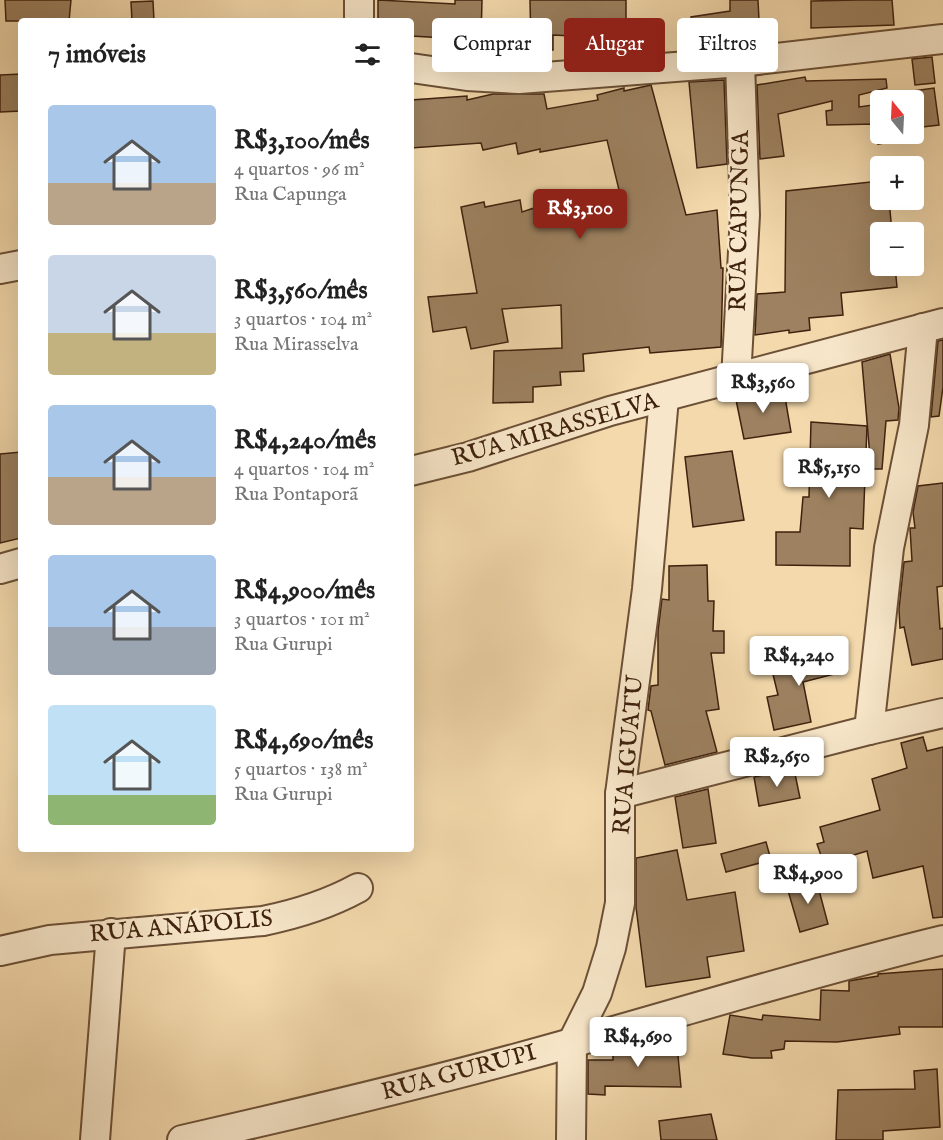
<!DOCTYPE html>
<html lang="pt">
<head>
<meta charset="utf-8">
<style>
  body { margin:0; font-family:"IM FELL English",serif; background:#f6f6f6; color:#222; height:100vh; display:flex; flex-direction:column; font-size:22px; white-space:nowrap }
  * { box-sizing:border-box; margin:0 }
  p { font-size:20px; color:#767676 }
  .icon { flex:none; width:33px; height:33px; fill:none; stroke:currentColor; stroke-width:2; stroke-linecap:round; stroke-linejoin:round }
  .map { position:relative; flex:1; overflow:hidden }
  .sheet { position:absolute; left:18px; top:18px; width:396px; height:834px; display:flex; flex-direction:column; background:#fff; border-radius:6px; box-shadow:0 6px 24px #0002 }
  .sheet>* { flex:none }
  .banner { position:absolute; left:432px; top:18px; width:420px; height:54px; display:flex; gap:12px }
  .needle { width:39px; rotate:342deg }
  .fabs { position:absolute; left:870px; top:90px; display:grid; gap:12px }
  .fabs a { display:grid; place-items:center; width:54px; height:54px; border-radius:6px; background:#fff; box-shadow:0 6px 24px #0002; font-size:30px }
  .price { position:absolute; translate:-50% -51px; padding:0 14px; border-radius:6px; background:#fff; color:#222; font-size:20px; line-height:39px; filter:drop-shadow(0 2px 3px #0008) }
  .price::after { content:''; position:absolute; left:50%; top:36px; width:18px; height:14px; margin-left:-9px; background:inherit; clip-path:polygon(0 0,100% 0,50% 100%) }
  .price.on { background:#8f2418; color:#fff }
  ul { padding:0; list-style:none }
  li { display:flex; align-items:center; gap:18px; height:150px; padding:0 30px }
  li span { display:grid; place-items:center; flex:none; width:168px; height:120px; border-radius:6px; color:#555 }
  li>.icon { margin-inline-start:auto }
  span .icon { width:72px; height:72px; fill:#fffc; stroke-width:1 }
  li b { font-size:26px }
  h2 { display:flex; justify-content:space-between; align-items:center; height:72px; padding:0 30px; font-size:26px }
  .chip { padding:0 21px; border-radius:6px; background:#fff; box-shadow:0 6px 24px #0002; font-size:21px; line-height:54px }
  .chip.on { background:#8f2418; color:#fff }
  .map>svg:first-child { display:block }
</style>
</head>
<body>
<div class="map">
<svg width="943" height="1140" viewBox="0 0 943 1140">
  <rect width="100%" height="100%" fill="#f3d9ac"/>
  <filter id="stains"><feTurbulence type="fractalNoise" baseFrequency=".00333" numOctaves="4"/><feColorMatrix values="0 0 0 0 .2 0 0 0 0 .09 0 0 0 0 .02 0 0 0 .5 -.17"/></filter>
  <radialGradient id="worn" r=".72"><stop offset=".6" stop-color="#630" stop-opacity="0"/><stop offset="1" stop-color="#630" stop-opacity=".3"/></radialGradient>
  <g fill="#9d8160" stroke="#3f220e" stroke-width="1.5">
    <polygon points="5,0 71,0 69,21 6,21"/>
    <polygon points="378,0 455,4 455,0 482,0 481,40 411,36 411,21 378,21"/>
    <polygon points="530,0 626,0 626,42 593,43 593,37 553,35 553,50 531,50"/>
    <polygon points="730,0 758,0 760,40 727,41 728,44 721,45 722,47 696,49 691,17 730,11"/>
    <polygon points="859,0 892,0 894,25 811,28 811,1"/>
    <polygon points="153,1 154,21 132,21 131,2"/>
    <polygon points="932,57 935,83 915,85 912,59"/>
    <polygon points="21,74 21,111 0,112 0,75"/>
    <polygon points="805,77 806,81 886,79 887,88 859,95 859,107 880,104 880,134 900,134 901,140 878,144 876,124 827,125 826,111 832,110 832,101 778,114 784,156 760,159 757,85"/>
    <polygon points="724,80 727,164 697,168 689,82"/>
    <polygon points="651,85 686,215 717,210 721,268 723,268 721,347 650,353 649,347 583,354 584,371 560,372 561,385 533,387 533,402 493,403 494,351 562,348 561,305 502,309 508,342 471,349 466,327 433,332 428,297 477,293 461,207 484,202 485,207 520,200 522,212 579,193 582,202 619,190 607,140 540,152 540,149 518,154 516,143 483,150 481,143 411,148 411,100 467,96 467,100 493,94 544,94 547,109 598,100 597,95 624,88 624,91"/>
    <polygon points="934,88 939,125 914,128 914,100 900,100 899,93"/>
    <polygon points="880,181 880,200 889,200 892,232 880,232 880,266 895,266 897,287 841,293 843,315 809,318 810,330 789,333 789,330 755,335 757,294 785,292 786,191"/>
    <polygon points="943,340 943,387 939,416 931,417 938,341"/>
    <polygon points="890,354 899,408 898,420 886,421 882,469 871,469 862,362"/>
    <polygon points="756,389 757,395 784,391 791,432 744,439 735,395"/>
    <polygon points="811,422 867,426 863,529 850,528 850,566 776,565 776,532 800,532 803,497 809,497"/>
    <polygon points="732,451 744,520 693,527 685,457"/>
    <polygon points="21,452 21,538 0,543 0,454"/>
    <polygon points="943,483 943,586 937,587 940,629 943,628 943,659 912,665 904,627 900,628 899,609 904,562 912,561 910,528 915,528 913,512 918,486"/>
    <polygon points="707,565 708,601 714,601 713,631 724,631 724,653 711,653 719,709 706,711 717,752 665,765 651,711 648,710 651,686 658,685 658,631 662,599 669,600 669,566"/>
    <polygon points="840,649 846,671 803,682 811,722 774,730 767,697 778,695 771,666"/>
    <polygon points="923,737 927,751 943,747 943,917 933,918 923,866 873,878 867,851 824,864 817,844 824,842 820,827 880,810 872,779 907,768 901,743"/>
    <polygon points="794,769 800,798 759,806 754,777"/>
    <polygon points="708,789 716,843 683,848 675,797"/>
    <polygon points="766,842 771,860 726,872 721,854"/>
    <polygon points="677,850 687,900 735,892 744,951 707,957 710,977 646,987 636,907 636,858"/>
    <polygon points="816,879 828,924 800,932 787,887"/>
    <polygon points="943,969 943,1027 899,1027 900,1034 837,1042 785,1041 784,1049 771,1051 772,1058 752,1058 723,1054 730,1015 762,1020 763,1015 820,1020 821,990 849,991 849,981 878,976 878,974"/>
    <polygon points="676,1035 681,1087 605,1086 605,1095 588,1094 588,1060 613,1060 613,1052 652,1052 650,1038"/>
    <polygon points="937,1069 940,1127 883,1131 883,1140 836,1140 838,1090 915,1089 914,1071"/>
    <polygon points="711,1114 717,1140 661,1140 659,1121"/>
  </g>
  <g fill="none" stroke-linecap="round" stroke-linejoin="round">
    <g stroke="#6c5036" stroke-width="32">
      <g id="minor">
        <polyline points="359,0 359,21"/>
        <polyline points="411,68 467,76 519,79 740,62 943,39"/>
        <polyline points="0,269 21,265"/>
        <polyline points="736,379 745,215 740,62"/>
        <polyline points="411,471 468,457 610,411 943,323"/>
        <polyline points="0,569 21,563"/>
        <polyline points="869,730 889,548 914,425 923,328"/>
        <polyline points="620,794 869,730 943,713"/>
        <path d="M0 951 50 940 263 921C297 914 327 905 358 888"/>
        <polyline points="95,1140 111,933"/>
        <path d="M182 1140C314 1110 445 1079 575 1042 697 1008 819 970 943 940"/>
        <polyline points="571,1140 572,1043 597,993 611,948 620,903 620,794 647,589 664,398"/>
      </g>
    </g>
    <use href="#minor" stroke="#f7e6c9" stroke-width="28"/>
  </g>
  <g text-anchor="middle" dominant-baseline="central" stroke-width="5" stroke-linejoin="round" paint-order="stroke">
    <g font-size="24" fill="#3f220e" stroke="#f7e6c9">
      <text transform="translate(740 221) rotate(-89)">RUA CAPUNGA</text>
      <text transform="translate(555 430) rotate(-16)">RUA MIRASSELVA</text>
      <text transform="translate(629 755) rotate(-85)">RUA IGUATU</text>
      <text transform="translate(181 927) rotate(-5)">RUA ANÁPOLIS</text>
      <text transform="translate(459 1073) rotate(-15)">RUA GURUPI</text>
    </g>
  </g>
  <rect width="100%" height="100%" filter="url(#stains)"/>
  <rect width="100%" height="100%" fill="url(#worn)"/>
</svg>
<div class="fabs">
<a><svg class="needle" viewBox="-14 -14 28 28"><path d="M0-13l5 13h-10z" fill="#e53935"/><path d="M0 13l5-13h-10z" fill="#767676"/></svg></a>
<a>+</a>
<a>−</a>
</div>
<b class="price on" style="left:580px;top:240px">R$3,100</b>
<b class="price" style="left:763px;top:414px">R$3,560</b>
<b class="price" style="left:829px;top:499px">R$5,150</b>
<b class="price" style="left:799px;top:687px">R$4,240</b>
<b class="price" style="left:777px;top:788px">R$2,650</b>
<b class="price" style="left:808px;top:905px">R$4,900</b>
<b class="price" style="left:638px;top:1068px">R$4,690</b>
<div class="banner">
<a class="chip">Comprar</a>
<a class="chip on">Alugar</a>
<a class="chip">Filtros</a>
</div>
<section class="sheet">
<h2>7 imóveis<svg class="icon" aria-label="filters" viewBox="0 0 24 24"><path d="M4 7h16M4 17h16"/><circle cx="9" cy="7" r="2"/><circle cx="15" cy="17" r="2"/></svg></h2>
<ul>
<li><span style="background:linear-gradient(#a9c7e8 65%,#b9a48a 0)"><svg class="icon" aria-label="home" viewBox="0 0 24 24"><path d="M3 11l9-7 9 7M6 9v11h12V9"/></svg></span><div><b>R$3,100/mês</b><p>4 quartos · 96 m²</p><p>Rua Capunga</p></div></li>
<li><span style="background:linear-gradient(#c9d6e8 65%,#c2b280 0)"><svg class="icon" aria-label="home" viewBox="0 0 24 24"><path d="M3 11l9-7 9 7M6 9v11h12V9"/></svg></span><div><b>R$3,560/mês</b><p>3 quartos · 104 m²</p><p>Rua Mirasselva</p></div></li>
<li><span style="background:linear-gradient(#a9c7e8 60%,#b9a48a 0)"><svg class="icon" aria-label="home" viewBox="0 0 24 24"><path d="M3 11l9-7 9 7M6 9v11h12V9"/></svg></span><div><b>R$4,240/mês</b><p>4 quartos · 104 m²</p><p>Rua Pontaporã</p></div></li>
<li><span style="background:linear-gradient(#a9c7e8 60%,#9aa5b1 0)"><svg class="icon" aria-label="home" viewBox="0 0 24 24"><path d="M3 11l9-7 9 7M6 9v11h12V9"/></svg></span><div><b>R$4,900/mês</b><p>3 quartos · 101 m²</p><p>Rua Gurupi</p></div></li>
<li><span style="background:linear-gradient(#bfe0f5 75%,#8fb573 0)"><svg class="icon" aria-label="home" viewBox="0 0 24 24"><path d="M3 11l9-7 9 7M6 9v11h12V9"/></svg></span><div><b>R$4,690/mês</b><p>5 quartos · 138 m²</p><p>Rua Gurupi</p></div></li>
</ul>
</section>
</div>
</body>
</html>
